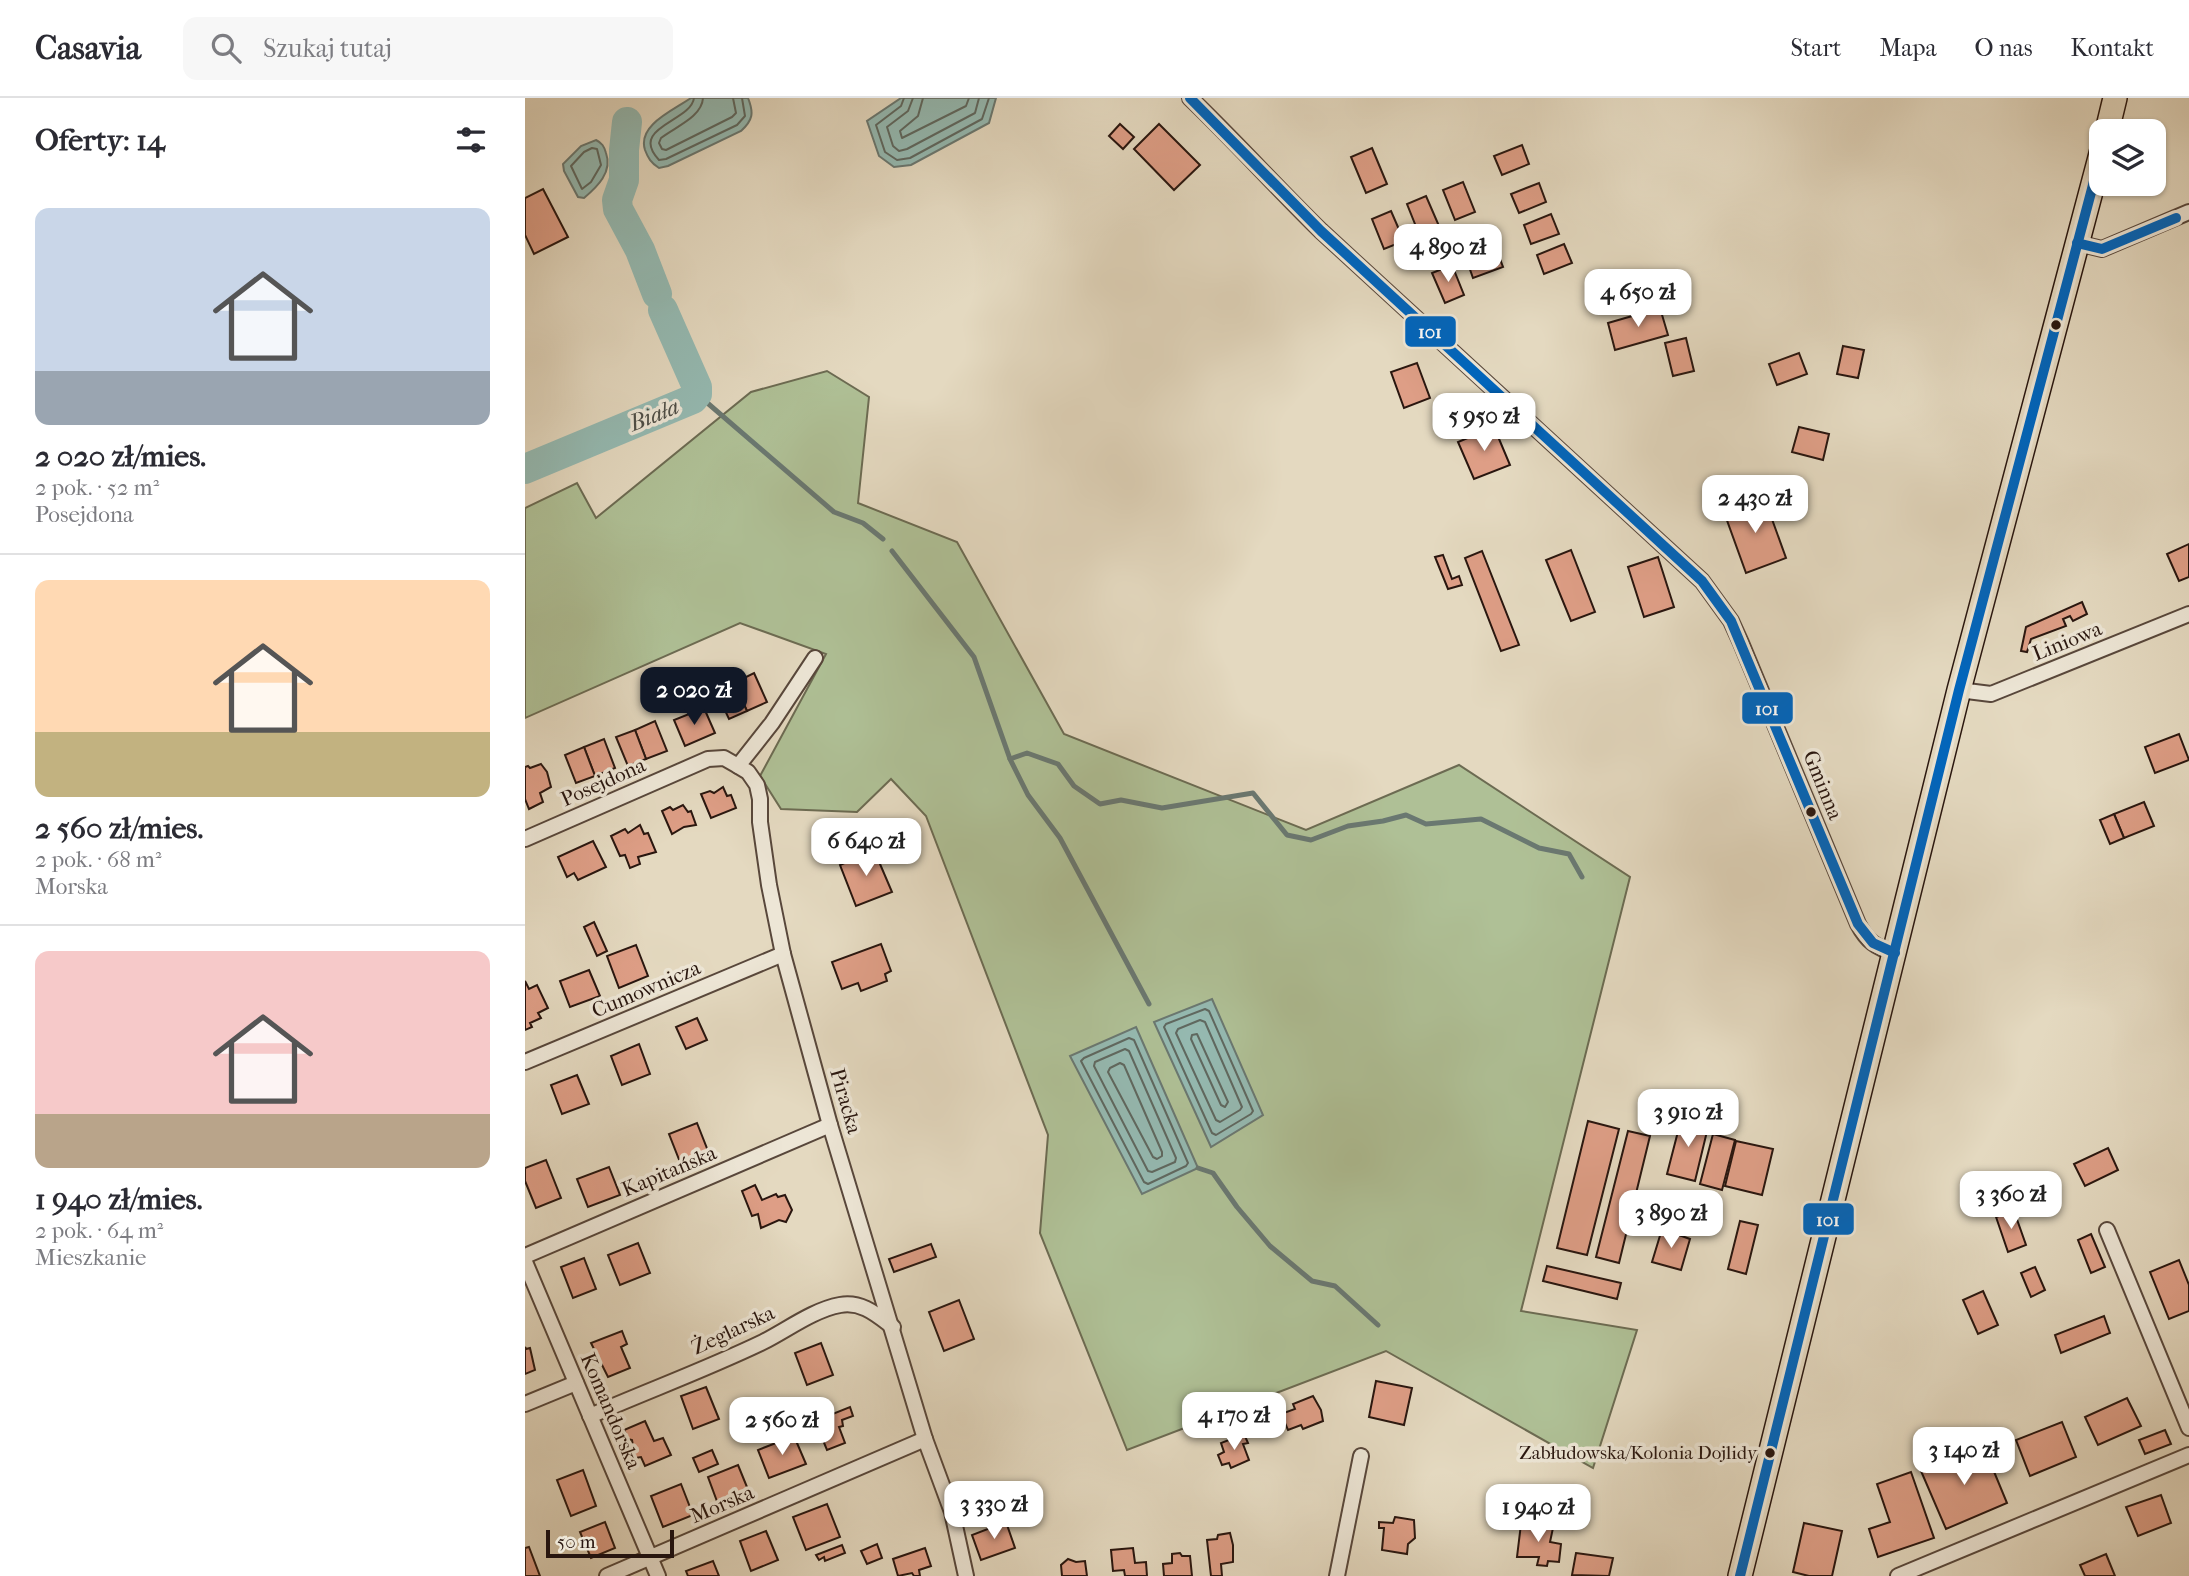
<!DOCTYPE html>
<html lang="pl">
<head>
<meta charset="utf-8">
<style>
  body { margin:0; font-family:"IM FELL French Canon",serif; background:#f7f7f7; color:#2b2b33; height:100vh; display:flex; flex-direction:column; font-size:26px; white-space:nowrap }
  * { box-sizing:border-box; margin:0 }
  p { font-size:23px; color:#7c7c81 }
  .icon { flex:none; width:38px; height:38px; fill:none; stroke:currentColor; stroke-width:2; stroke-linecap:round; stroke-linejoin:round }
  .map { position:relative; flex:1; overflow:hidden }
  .sheet { display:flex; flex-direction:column; background:#fff; width:525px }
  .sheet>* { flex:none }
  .controls { position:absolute; left:1564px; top:21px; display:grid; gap:14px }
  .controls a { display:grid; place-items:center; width:77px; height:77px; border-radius:14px; background:#fff; box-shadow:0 2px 5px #0004; font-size:35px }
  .scale { position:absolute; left:21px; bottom:18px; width:128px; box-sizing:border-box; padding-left:7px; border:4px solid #29160f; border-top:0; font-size:19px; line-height:24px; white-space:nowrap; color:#29160f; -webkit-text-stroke:5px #ede6d6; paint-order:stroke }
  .price { position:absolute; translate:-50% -60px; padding:0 16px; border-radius:14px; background:#fff; color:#222; font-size:23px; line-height:46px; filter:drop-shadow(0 2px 4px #0008) }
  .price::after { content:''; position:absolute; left:50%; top:42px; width:21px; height:16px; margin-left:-10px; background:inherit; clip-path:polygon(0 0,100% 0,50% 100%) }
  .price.on { background:#111827; color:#fff }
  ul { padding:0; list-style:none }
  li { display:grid; align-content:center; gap:14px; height:371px; padding:0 35px }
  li+li { border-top:2px solid #e1e1e2 }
  li span { display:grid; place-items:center; height:217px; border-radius:14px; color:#555 }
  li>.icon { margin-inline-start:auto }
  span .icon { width:126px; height:126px; fill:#fffc; stroke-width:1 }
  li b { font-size:30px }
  h2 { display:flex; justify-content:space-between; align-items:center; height:84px; padding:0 35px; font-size:30px }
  header { display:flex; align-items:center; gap:42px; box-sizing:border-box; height:98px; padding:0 35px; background:#fff; border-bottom:2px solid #e1e1e2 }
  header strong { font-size:33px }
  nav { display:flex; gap:38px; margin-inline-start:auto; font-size:24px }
  .search { width:490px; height:63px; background:#f7f7f7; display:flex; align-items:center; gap:18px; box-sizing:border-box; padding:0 24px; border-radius:14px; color:#7c7c81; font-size:26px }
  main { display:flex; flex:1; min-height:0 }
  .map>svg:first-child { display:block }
</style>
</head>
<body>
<header>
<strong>Casavia</strong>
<div class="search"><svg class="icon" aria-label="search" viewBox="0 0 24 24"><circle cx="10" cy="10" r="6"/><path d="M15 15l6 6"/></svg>Szukaj tutaj</div>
<nav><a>Start</a><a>Mapa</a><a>O nas</a><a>Kontakt</a></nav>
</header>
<main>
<section class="sheet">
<h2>Oferty: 14<svg class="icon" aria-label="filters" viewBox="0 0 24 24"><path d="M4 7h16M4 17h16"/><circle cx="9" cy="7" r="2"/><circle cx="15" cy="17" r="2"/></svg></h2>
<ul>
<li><span style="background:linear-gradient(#c9d6e8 75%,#9aa5b1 0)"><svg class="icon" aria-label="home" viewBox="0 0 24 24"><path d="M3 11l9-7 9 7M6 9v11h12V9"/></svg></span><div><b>2 020 zł/mies.</b><p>2 pok. · 52 m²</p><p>Posejdona</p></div></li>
<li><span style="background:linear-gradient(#ffd9b3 70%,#c2b280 0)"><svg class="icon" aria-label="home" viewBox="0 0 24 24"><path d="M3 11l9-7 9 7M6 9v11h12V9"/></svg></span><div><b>2 560 zł/mies.</b><p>2 pok. · 68 m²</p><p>Morska</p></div></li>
<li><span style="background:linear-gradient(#f6c9c9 75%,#b9a48a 0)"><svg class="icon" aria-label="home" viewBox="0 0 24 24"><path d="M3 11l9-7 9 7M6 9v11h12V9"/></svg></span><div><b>1 940 zł/mies.</b><p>2 pok. · 64 m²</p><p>Mieszkanie</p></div></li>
</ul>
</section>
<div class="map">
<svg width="1664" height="1478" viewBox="0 0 1664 1478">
  <rect width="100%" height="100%" fill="#e4d9c0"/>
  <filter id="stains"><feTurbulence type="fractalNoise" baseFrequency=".00286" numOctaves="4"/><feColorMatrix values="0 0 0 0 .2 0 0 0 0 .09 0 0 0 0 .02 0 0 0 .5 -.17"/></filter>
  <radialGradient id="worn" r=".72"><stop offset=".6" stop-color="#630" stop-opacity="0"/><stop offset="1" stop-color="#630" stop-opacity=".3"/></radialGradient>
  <polygon fill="#afc096" stroke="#6c6b52" stroke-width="2" points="302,273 344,299 333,405 432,444 539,636 781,732 934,667 1105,779 996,1213 1112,1232 1068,1370 861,1253 602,1352 515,1135 523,1037 401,718 366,681 332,714 256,711 235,678 301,556 215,525 0,620 0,410 52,385 71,420 226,294"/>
  <g fill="#95bab2" stroke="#6a7871" stroke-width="2">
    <path d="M166 0H223C229 15 228 22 216 33L143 68 134 70C126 65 123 60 120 52 112 27 149 12 166 0Z"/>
    <polygon points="376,0 471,0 464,25 386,67 369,69 354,58 342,23"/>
    <path d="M71 42C77 45 79 48 81 55 88 74 72 89 59 100L53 99 39 73 38 66 56 48Z"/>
    <polygon points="687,901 738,1017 686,1049 629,924"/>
    <polygon points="611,929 673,1070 617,1096 545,958"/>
  </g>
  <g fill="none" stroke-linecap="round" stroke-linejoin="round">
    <g stroke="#5f6860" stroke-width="2">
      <path d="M169 0C166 24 103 29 134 62L141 61 212 27 220 18 217 0"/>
      <path d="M178 0C177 19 150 29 136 40L134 45 137 51 141 52 207 19 211 15 208 0"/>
      <polyline points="379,0 376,8 351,27 360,54 372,62 385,60 457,21 464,0"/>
      <polyline points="388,0 383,13 362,29 368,48 374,53 382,51 450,15 454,0"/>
      <polyline points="398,0 393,18 375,33 377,40 441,8 444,0"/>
      <polygon points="67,50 72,51 76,67 66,84 57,91 46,68 59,54"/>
      <polygon points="680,911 684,913 728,1013 726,1016 691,1037 687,1035 639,929 641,926"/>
      <polygon points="675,922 680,924 717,1009 715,1012 695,1024 691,1022 651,935 653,931"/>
      <polygon points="672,936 703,1004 700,1009 696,1007 666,941 667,937"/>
      <polygon points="604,940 609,942 663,1065 661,1068 623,1086 619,1084 556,963 559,960"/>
      <polygon points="600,951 604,953 651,1060 650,1064 627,1074 623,1073 569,968 570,964"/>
      <polygon points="595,965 599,967 637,1054 637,1058 632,1061 628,1059 583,974 585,970"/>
    </g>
    <g stroke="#6a7871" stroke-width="5">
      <polyline points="172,296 309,414 338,425 358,441"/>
      <polyline points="367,453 449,559 485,661 503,697 535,740 624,906"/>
      <polyline points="485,661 502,655 533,666 549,688 575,706 596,702 637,710 728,695 762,737 786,742 823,728 858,723 881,717 901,726 956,721 1014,750 1044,756 1057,779"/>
      <polyline points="673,1070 688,1075 712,1109 745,1148 787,1183 810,1188 853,1227"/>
    </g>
    <g stroke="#95bab2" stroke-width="30">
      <polyline points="102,24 99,52 99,82 92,102 93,111 115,152 132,196"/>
      <polyline points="0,371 168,301 172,296 172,289 138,212"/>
    </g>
  </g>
  <g fill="#de9e86" stroke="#29160f" stroke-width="2">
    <polygon points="595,26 609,39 598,51 584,38"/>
    <polygon points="634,26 675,67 649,92 609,51"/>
    <polygon points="997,47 1004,66 977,77 969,58"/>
    <polygon points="847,50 862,86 841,95 826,59"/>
    <polygon points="938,84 950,114 930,122 918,92"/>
    <polygon points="1014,85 1021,104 994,115 986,96"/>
    <polygon points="18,91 43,139 9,156 0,137 0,100"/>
    <polygon points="901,98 914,128 894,136 882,106"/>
    <polygon points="866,113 879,143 859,151 847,121"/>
    <polygon points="1026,116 1034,136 1006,146 999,127"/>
    <polygon points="964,132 978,169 948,180 935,143"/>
    <polygon points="1039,146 1047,165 1019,176 1012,157"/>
    <polygon points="927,167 939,197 920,205 907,175"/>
    <polygon points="1135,210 1143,237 1090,252 1083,225"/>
    <polygon points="1161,240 1169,273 1148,278 1140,245"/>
    <polygon points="1318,248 1339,252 1333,280 1312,276"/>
    <polygon points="1274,255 1282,276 1252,287 1244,266"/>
    <polygon points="892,265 905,300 879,310 866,274"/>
    <polygon points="969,329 985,367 949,381 933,344"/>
    <polygon points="1274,329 1304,336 1298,362 1267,354"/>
    <polygon points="1239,399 1261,460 1221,475 1199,414"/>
    <polygon points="1664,446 1664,479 1654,483 1642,456"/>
    <polygon points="1046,452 1070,514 1046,523 1021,462"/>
    <polygon points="957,453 994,547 976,553 940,460"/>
    <polygon points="918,457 927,481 934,478 937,487 923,491 910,459"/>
    <polygon points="1133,459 1149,509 1119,519 1103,469"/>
    <polygon points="1557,504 1562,516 1548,523 1545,518 1538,521 1541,528 1506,541 1502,554 1496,553 1501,529"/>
    <polygon points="229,575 242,604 222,613 209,585"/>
    <polygon points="209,585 222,613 204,621 191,593"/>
    <polygon points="179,610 190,635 160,648 149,622"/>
    <polygon points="130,623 142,653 121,661 110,632"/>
    <polygon points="110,632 121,661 103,668 91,639"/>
    <polygon points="1654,636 1664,662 1630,675 1620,649"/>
    <polygon points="79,641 90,670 70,678 59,649"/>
    <polygon points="59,649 70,678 51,685 40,657"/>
    <polygon points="16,666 22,674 26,689 15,695 18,704 4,711 0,701 0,669 3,668 5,670"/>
    <polygon points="198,689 202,698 206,697 211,710 186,720 176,696 185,693 189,695"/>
    <polygon points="1619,704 1629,728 1599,740 1589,716"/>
    <polygon points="158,707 163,714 166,713 171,727 159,729 147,736 137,713 145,709 148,712"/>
    <polygon points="1589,716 1599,740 1585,746 1575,722"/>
    <polygon points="115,727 119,736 123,735 131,754 113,759 115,766 105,770 100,757 95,758 86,738 100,731 103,735"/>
    <polygon points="68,743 81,769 53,782 49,775 42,779 33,759"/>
    <polygon points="349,752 367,794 331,808 315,767"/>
    <polygon points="69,824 82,853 72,858 59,829"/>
    <polygon points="356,846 366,873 360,876 362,883 336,893 333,885 317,891 307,864"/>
    <polygon points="111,847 123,878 94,890 82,858"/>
    <polygon points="64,872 75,898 45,909 35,883"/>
    <polygon points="0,883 4,891 12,887 23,910 13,915 16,920 5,925 7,929 0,932"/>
    <polygon points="172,920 182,942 161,951 151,929"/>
    <polygon points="114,946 125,976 97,987 86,958"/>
    <polygon points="52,977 64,1006 37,1016 26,987"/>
    <polygon points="1157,1018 1184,1025 1170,1083 1142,1076"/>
    <polygon points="1063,1023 1094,1031 1062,1157 1032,1150"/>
    <polygon points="172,1025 183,1053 155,1064 144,1036"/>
    <polygon points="1103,1033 1125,1038 1094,1165 1071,1159"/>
    <polygon points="1188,1036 1210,1042 1197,1092 1175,1086"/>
    <polygon points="1211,1043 1248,1051 1237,1097 1200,1088"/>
    <polygon points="1583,1050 1593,1072 1560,1088 1549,1066"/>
    <polygon points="21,1062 36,1100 11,1110 0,1083 0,1070"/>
    <polygon points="84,1069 95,1097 63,1109 52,1081"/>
    <polygon points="230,1087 237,1102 251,1096 253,1099 260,1097 267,1112 261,1124 254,1122 236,1130 233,1116 227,1118 217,1093"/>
    <polygon points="1489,1113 1501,1147 1483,1154 1471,1119"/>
    <polygon points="1215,1123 1233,1127 1221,1176 1203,1171"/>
    <polygon points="1137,1131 1165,1141 1156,1172 1127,1164"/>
    <polygon points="1566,1136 1580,1169 1566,1175 1553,1142"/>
    <polygon points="113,1145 125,1175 95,1187 83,1157"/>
    <polygon points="406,1146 411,1159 369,1174 364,1161"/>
    <polygon points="59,1160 71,1191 48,1200 36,1169"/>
    <polygon points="1654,1162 1664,1187 1664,1213 1644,1221 1625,1174"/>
    <polygon points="1022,1168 1096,1185 1092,1201 1018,1183"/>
    <polygon points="1510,1169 1520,1192 1506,1199 1496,1175"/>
    <polygon points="1458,1193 1473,1227 1453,1236 1438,1202"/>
    <polygon points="434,1202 449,1241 419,1253 404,1214"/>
    <polygon points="1579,1218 1585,1235 1536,1255 1530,1237"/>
    <polygon points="97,1233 102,1246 96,1249 105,1270 83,1279 66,1245"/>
    <polygon points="296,1245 308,1277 282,1287 270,1255"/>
    <polygon points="0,1249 1,1251 5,1250 10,1272 0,1276"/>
    <polygon points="851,1283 887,1290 879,1327 844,1319"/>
    <polygon points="181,1289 194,1321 168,1331 156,1298"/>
    <polygon points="788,1298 796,1312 798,1323 778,1331 776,1327 763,1332 756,1316 770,1311 768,1306"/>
    <polygon points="1602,1300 1616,1328 1573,1347 1560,1319"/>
    <polygon points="325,1309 328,1318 317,1322 318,1328 314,1329 320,1345 302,1352 290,1323"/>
    <polygon points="120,1323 129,1343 138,1340 146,1357 120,1368 116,1359 110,1360 107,1342 103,1341 99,1332"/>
    <polygon points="1537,1324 1551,1359 1505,1378 1491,1342"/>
    <polygon points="1640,1332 1646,1346 1620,1356 1614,1342"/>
    <polygon points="719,1336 723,1345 718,1346 724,1362 706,1370 704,1365 697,1367 693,1357 699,1354 696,1345"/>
    <polygon points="269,1338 281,1366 244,1380 233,1352"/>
    <polygon points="1458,1347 1482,1405 1421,1431 1396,1373"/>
    <polygon points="187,1352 193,1366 174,1374 168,1360"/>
    <polygon points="213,1367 224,1394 193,1406 183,1379"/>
    <polygon points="58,1372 71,1408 46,1418 32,1382"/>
    <polygon points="1386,1374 1409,1440 1353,1459 1344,1431 1365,1424 1352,1386"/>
    <polygon points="156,1386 168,1417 138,1429 126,1398"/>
    <polygon points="1636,1397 1646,1425 1613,1438 1601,1409"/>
    <polygon points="1041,1399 1063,1404 1058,1428 1035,1423"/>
    <polygon points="302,1406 315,1439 281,1452 268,1419"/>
    <polygon points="870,1419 889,1422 890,1440 883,1446 882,1456 857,1452 859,1430 854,1430 854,1424 868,1425"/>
    <polygon points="80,1424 90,1450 66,1460 55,1434"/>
    <polygon points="481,1424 490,1450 456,1462 447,1437"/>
    <polygon points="1012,1425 1028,1430 1025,1444 1036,1446 1034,1464 1023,1463 1022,1468 1012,1467 1014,1459 992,1459 996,1426"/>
    <polygon points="1279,1425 1317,1433 1307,1478 1284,1478 1268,1474"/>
    <polygon points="241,1433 253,1462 226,1473 215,1443"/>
    <polygon points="705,1435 708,1447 708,1464 696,1466 697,1478 686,1478 682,1442 692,1441 693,1437"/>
    <polygon points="352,1446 357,1460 342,1466 336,1453"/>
    <polygon points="317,1447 320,1455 300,1463 299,1459 294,1462 291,1457"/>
    <polygon points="4,1449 15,1478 0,1478 0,1450"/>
    <polygon points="400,1450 406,1468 394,1472 395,1478 389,1478 387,1475 373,1478 368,1461"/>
    <polygon points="608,1450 610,1465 621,1464 622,1478 600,1478 599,1472 588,1473 586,1452"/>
    <polygon points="655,1455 657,1458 665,1458 667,1478 639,1478 638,1466 647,1465 647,1456"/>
    <polygon points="1051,1455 1088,1460 1084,1478 1047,1477"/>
    <polygon points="1581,1456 1590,1478 1560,1478 1555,1467"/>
    <polygon points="543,1461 551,1464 560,1463 562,1478 537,1478 536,1467"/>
    <polygon points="188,1463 194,1478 163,1478 161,1473"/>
  </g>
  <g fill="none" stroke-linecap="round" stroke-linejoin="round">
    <g stroke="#58473b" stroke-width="18">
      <g id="minor">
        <path d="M665 0C710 43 751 89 796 133L1177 483 1206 523 1216 545 1333 826C1342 843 1351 850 1370 855"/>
        <polyline points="1552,145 1577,151 1664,114"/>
        <polyline points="290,560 247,625 213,668 223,674 232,687 235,701 235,724 244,787 258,856 305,1027 400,1341 427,1414 441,1478"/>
        <polyline points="1434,592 1466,596 1664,516"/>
        <polyline points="0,741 183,661 199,660 213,668"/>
        <polyline points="0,964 258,856"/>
        <polyline points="1582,1132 1664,1330"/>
        <polyline points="0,1158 305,1027"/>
        <polyline points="0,1164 133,1478"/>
        <polyline points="0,1306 51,1285"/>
        <path d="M65 1318C122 1293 182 1271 238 1244 262 1232 288 1212 315 1207 337 1203 352 1217 368 1229"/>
        <polyline points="82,1478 400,1341"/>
        <polyline points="812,1478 836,1358"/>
        <polyline points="1373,1478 1664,1357"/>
      </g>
    </g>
    <g stroke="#29160f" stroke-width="26">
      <g id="trunk">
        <polyline points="1582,33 1590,0"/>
        <polyline points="1215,1478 1434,592 1577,52"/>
      </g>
    </g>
    <use href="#minor" stroke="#ede6d6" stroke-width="14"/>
    <use href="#trunk" stroke="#e4d9c0" stroke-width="23"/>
    <g stroke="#ede6d6" stroke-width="16">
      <g id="bus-1">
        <polyline points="665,0 796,133 1177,483 1206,523 1333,826 1348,845 1370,855"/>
        <polyline points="1552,145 1577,151 1651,120"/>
        <polyline points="1215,1478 1434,592 1577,53"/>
      </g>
    </g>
    <use href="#bus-1" stroke="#0065bd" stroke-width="10"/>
  </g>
  <g fill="#29160f" stroke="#ede6d6" stroke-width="2.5">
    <circle cx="1531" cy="227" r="6"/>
    <circle cx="1286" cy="714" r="6"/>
    <circle cx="1245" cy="1355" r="6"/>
  </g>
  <g text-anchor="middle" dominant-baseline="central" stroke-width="7" stroke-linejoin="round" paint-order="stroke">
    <g font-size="19" fill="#29160f" stroke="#ede6d6" text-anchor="end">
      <text x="1232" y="1355">Zabłudowska/Kolonia Dojlidy</text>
    </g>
    <g font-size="21" fill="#29160f" stroke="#ede6d6">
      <text transform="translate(1542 543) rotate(-22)">Liniowa</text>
      <text transform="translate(78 684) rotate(-24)">Posejdona</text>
      <text transform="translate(1298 687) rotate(68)">Gminna</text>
      <text transform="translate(121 891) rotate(-23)">Cumownicza</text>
      <text transform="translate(321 1003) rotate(74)">Piracka</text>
      <text transform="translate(144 1073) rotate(-23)">Kapitańska</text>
      <text transform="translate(208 1232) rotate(-25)">Żeglarska</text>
      <text transform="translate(86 1313) rotate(67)">Komandorska</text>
      <text transform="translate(197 1406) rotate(-23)">Morska</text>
    </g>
    <g font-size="23" font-style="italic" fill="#4f4f48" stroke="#ede6d6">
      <text transform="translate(129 317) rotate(-22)">Biała</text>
    </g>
  </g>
  <g stroke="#ede6d6" stroke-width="2.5">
    <rect x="879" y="217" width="53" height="33" rx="7" fill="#0065bd"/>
    <rect x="1216" y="593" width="53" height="34" rx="7" fill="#0065bd"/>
    <rect x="1277" y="1104" width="53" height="34" rx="7" fill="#0065bd"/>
  </g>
  <g font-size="19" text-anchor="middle" font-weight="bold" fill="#fff">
    <text x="905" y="240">101</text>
    <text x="1242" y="617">101</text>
    <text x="1303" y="1128">101</text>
  </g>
  <rect width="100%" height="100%" filter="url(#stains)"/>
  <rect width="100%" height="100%" fill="url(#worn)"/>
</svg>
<div class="controls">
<a><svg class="icon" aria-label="layers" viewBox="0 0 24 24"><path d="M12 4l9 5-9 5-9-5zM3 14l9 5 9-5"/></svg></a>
</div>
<div class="scale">50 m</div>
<b class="price" style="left:923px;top:186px">4 890 zł</b>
<b class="price" style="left:1113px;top:231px">4 650 zł</b>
<b class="price" style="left:959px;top:355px">5 950 zł</b>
<b class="price" style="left:1230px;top:437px">2 430 zł</b>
<b class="price on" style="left:169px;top:629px">2 020 zł</b>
<b class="price" style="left:341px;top:780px">6 640 zł</b>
<b class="price" style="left:1163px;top:1051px">3 910 zł</b>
<b class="price" style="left:1486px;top:1133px">3 360 zł</b>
<b class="price" style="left:1146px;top:1152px">3 890 zł</b>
<b class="price" style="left:709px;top:1354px">4 170 zł</b>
<b class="price" style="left:257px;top:1359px">2 560 zł</b>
<b class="price" style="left:1439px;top:1389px">3 140 zł</b>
<b class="price" style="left:469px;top:1443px">3 330 zł</b>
<b class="price" style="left:1013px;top:1446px">1 940 zł</b>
</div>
</main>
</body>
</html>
